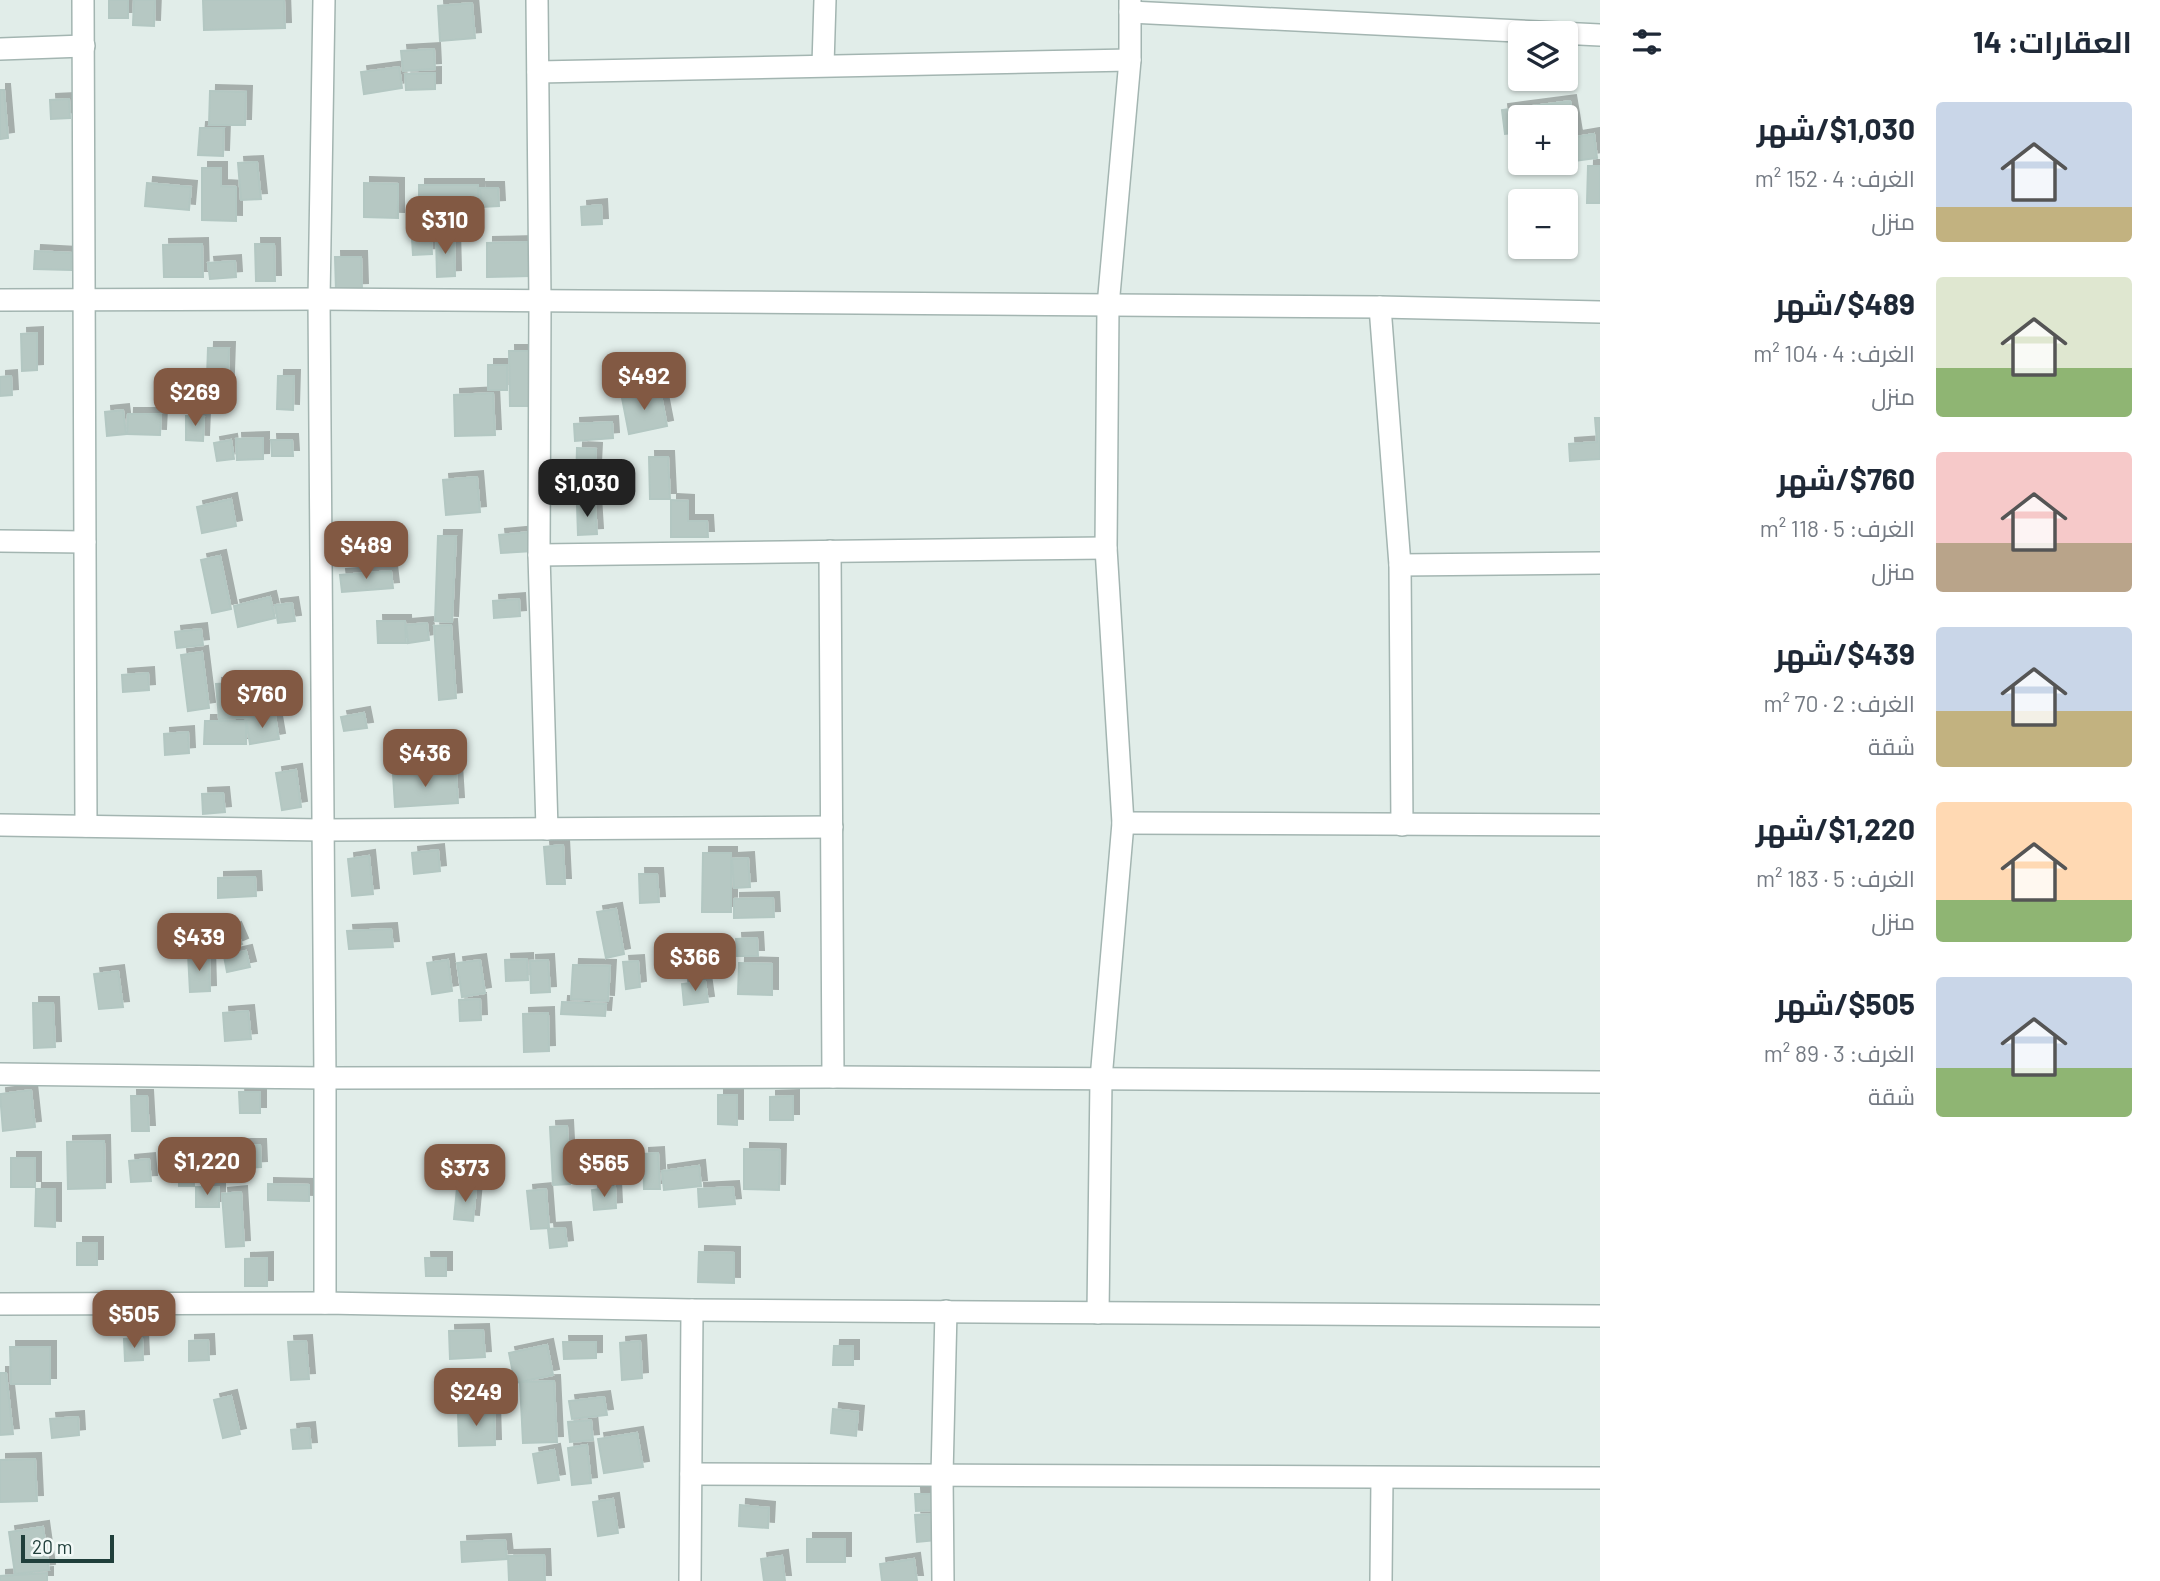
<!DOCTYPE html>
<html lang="ar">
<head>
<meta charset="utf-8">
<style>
  body { margin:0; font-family:Barlow,Cairo,sans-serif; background:#f2f2f3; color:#1f2937; direction:rtl; height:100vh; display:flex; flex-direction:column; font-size:26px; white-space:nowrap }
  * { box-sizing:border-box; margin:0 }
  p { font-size:23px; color:#747a83 }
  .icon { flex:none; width:38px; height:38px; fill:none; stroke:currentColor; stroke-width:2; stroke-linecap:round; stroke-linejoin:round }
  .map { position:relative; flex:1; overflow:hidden; direction:ltr }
  .panel { display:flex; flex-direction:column; background:#fff; width:560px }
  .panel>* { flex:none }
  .fabs { position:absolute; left:1508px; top:21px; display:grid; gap:14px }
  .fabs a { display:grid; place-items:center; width:70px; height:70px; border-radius:7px; background:#fff; box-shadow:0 2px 5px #0004; font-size:35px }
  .scale { position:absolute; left:21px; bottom:18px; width:93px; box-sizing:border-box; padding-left:7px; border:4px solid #203f3b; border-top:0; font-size:19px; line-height:24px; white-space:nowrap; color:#203f3b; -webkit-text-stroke:5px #f2f9f7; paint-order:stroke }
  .price { position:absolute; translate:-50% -60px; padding:0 16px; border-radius:14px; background:#825943; color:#fff; font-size:23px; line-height:46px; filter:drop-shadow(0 2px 4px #0008) }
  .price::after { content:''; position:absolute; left:50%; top:42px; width:21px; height:16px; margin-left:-10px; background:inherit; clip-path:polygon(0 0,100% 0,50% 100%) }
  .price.selected { background:#222; color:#fff }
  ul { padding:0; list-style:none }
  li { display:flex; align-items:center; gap:21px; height:175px; padding:0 28px }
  li span { display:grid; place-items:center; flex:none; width:196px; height:140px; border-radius:7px; color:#555 }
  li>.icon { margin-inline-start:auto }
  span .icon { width:84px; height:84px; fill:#fffc; stroke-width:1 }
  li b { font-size:30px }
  h2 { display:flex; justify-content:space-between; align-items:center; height:84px; padding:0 28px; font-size:30px }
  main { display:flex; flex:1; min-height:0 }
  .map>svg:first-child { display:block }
</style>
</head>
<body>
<main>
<section class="panel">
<h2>العقارات: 14<svg class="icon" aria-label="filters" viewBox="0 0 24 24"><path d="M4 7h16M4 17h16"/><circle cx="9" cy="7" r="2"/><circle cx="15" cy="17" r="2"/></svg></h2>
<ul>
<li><span style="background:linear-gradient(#c9d6e8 75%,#c2b280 0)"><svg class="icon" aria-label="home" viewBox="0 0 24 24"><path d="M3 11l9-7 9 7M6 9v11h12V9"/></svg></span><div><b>$1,030/شهر</b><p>الغرف: 4 · 152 m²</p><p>منزل</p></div></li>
<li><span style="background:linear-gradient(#dfe7d0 65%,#8fb573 0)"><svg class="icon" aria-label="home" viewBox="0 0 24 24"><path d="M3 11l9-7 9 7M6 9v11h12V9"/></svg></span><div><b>$489/شهر</b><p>الغرف: 4 · 104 m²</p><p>منزل</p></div></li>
<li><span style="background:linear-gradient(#f6c9c9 65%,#b9a48a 0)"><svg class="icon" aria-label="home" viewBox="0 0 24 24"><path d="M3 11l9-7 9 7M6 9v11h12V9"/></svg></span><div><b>$760/شهر</b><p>الغرف: 5 · 118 m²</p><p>منزل</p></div></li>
<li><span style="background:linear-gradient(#c9d6e8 60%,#c2b280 0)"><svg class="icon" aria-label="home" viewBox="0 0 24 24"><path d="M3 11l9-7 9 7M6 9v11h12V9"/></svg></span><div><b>$439/شهر</b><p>الغرف: 2 · 70 m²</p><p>شقة</p></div></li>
<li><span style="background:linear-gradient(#ffd9b3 70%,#8fb573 0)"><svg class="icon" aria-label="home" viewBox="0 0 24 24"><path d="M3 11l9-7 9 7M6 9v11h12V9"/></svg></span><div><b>$1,220/شهر</b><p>الغرف: 5 · 183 m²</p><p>منزل</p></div></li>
<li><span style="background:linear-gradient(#c9d6e8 65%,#8fb573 0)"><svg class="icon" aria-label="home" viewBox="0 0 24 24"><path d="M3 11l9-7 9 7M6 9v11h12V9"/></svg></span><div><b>$505/شهر</b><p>الغرف: 3 · 89 m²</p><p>شقة</p></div></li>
</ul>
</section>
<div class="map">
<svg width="1600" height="1581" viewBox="0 0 1600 1581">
  <defs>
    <filter id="shadow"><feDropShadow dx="6" dy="-6" stdDeviation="0" flood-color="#0004"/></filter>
  </defs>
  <rect width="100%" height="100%" fill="#e1ede9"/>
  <g fill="#b6c8c3" stroke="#b3c7c2" stroke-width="2" filter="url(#shadow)">
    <rect x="109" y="0" width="19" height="18"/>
    <polygon points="134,0 155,0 154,26 133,25"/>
    <polygon points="203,0 284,0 285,28 204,30"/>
    <polygon points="472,3 475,38 440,41 438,6"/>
    <polygon points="434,49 435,69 403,71 401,51"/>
    <polygon points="399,67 402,88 364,94 361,72"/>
    <polygon points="435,73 435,89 406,90 405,74"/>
    <polygon points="0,90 4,90 8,138 0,139"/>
    <polygon points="210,91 246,92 245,125 209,125"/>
    <polygon points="69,99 70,118 51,119 50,100"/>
    <polygon points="1570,101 1576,137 1594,134 1597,158 1566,162 1566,117 1521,117 1521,132 1505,134 1502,110"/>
    <polygon points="200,128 224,128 223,156 198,155"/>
    <polygon points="257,162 261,199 241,200 238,163"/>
    <polygon points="1588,166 1600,166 1600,203 1587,203"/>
    <polygon points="202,168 221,168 221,186 236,187 236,221 202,220"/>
    <polygon points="147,183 191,187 189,210 145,206"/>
    <polygon points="364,183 398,184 398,218 364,217"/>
    <polygon points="419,185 478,185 478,204 419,205"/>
    <polygon points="480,188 498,188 499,206 481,207"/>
    <polygon points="601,205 602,224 582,225 581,207"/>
    <polygon points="430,221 432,254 413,255 411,222"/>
    <polygon points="436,236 454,236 455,276 437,277"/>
    <polygon points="528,242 529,276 487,277 487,243"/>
    <polygon points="202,244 203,277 164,277 163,245"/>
    <polygon points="255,244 274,244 275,281 256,281"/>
    <polygon points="35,251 71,253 71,270 34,269"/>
    <polygon points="335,257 361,257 362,289 336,290"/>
    <polygon points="235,261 236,277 210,279 208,263"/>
    <polygon points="37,333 37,370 22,371 21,334"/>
    <polygon points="208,348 229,348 227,407 206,407"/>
    <polygon points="509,351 529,351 530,406 510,406"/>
    <rect x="488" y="365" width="19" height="25"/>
    <polygon points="11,376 12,395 0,396 0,377"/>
    <polygon points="278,376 294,376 293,410 277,409"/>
    <polygon points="660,390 667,426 629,434 622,398"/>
    <polygon points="493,393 495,435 455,436 454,395"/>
    <polygon points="123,410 126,434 107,436 105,412"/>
    <polygon points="128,414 161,414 160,435 127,434"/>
    <polygon points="186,416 204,417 203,441 186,440"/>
    <polygon points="1595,418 1600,418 1600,459 1570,461 1569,444 1597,442"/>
    <polygon points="612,422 613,438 575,441 574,424"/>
    <polygon points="263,438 263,459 237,460 236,439"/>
    <polygon points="231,440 234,459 217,461 214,443"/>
    <polygon points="271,440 292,440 293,456 272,456"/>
    <polygon points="577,448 596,449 594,487 576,485"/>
    <polygon points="649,457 668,457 670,499 650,499"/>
    <polygon points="477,477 480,512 446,515 443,480"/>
    <polygon points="231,499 236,526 202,533 197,507"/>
    <polygon points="671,500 688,501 688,521 707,521 708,537 671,537"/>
    <polygon points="595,503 597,534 578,535 577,505"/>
    <polygon points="530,532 532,551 501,553 499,535"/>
    <polygon points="381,536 381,555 338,556 337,537"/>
    <polygon points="438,536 456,536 452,622 435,621"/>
    <polygon points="220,556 231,609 212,613 201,560"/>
    <polygon points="391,571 393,588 342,592 340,575"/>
    <polygon points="270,597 275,618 238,627 234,606"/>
    <polygon points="519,599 520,616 494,618 493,601"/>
    <polygon points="292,603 295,621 278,623 275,605"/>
    <polygon points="377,621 405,621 406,643 378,643"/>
    <polygon points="427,623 429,640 408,643 406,625"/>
    <polygon points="451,625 456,698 439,700 434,626"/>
    <polygon points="201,629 203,645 177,648 175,632"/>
    <polygon points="202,652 209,708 188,711 181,655"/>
    <polygon points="148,673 149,690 123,692 122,675"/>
    <polygon points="251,682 254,717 219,719 216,684"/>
    <polygon points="364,713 367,728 344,731 341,717"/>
    <polygon points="275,716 279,739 250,744 246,720"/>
    <polygon points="205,721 246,721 246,744 204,744"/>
    <polygon points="188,732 189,753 165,755 164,734"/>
    <polygon points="296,770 301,807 282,810 276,773"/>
    <polygon points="456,771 458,803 395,807 393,774"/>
    <polygon points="223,793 225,812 203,814 202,794"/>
    <polygon points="563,845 565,884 547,884 544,847"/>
    <polygon points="438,850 440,871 414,874 412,853"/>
    <polygon points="703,853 731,853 731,912 702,912"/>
    <polygon points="369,856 373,894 352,896 348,859"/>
    <polygon points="748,858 750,887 734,888 732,859"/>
    <polygon points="639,874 657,874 659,902 640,903"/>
    <polygon points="255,877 256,896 218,898 218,878"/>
    <polygon points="773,898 774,917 734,918 734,899"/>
    <polygon points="616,909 624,954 606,958 597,912"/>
    <polygon points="235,928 242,944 217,955 211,939"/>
    <polygon points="391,929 393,947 349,949 347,931"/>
    <polygon points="757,938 758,956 737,956 736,939"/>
    <polygon points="246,951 250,967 227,972 224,956"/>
    <polygon points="188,954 209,954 210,991 190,992"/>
    <polygon points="527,959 528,980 506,981 505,960"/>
    <polygon points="448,960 452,991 432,994 427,963"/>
    <polygon points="480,960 485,993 462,997 457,963"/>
    <polygon points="548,960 550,992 531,993 530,961"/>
    <polygon points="638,961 640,987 626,989 623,962"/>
    <polygon points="739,963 772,964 772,995 738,994"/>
    <polygon points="573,965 610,966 608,1001 571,999"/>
    <polygon points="118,971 123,1007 99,1009 94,974"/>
    <polygon points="705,981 708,1002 684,1005 682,984"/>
    <polygon points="480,999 481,1020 460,1021 459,1000"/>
    <polygon points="562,1002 606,1004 605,1016 561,1014"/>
    <polygon points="33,1003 53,1003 55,1047 34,1048"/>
    <polygon points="248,1011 251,1039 225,1041 223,1013"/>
    <polygon points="548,1013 549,1051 524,1052 523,1014"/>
    <polygon points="31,1090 35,1127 3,1131 0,1094"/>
    <polygon points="239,1092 260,1092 260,1113 240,1113"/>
    <polygon points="718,1095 737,1095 737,1125 718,1124"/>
    <polygon points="131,1096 147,1096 149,1131 132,1131"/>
    <polygon points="793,1096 793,1120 770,1120 770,1097"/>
    <polygon points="567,1126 570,1184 553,1185 550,1127"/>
    <polygon points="104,1141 105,1188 68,1189 67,1142"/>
    <polygon points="242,1145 260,1145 261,1167 244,1168"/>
    <polygon points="179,1147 193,1147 194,1186 179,1186"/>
    <polygon points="744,1149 780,1150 779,1190 744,1189"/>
    <polygon points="658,1153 660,1189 644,1189 643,1154"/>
    <rect x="11" y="1158" width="24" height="29"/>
    <polygon points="149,1159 151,1181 131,1182 129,1161"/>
    <polygon points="699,1166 701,1186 664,1190 662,1171"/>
    <polygon points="268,1184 309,1185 309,1201 268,1200"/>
    <rect x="196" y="1187" width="23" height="20"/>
    <polygon points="615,1187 616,1208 594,1210 592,1190"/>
    <polygon points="733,1187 735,1204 699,1207 698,1189"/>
    <polygon points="457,1188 476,1189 473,1221 454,1219"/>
    <polygon points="36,1189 55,1189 55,1227 35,1226"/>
    <polygon points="546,1189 549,1228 531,1229 527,1191"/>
    <polygon points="241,1192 244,1246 226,1247 222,1194"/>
    <polygon points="565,1228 567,1246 550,1248 548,1229"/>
    <rect x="77" y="1243" width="20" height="22"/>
    <polygon points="699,1252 734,1253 734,1283 698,1282"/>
    <polygon points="267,1258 267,1286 245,1286 245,1259"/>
    <polygon points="425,1258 446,1258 446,1276 426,1276"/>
    <polygon points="483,1330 485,1357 450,1359 449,1331"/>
    <polygon points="142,1338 143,1360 125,1361 124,1339"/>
    <polygon points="208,1340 209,1360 189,1361 189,1341"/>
    <polygon points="306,1341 309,1379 291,1380 288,1342"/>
    <polygon points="640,1341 642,1378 622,1380 620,1343"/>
    <polygon points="563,1342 596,1342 596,1358 564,1359"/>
    <polygon points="547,1345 553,1375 515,1383 509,1353"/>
    <polygon points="834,1346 853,1346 853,1365 833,1365"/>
    <polygon points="10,1347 50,1347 50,1384 11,1384"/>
    <polygon points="0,1373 6,1373 13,1434 0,1435"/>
    <polygon points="554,1381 557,1442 523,1443 520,1382"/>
    <polygon points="231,1396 240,1434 223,1438 214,1400"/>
    <polygon points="604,1397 607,1415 572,1419 569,1401"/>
    <polygon points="833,1409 858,1412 856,1436 831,1433"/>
    <polygon points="494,1411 495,1445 459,1446 458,1412"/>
    <polygon points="78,1417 79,1435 52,1438 50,1419"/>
    <polygon points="591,1420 593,1440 570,1442 568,1422"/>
    <polygon points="309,1428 311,1448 293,1449 291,1430"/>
    <polygon points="637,1433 643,1467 604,1473 598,1439"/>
    <polygon points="587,1445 591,1483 572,1485 568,1448"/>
    <polygon points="554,1450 559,1480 538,1483 533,1454"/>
    <polygon points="35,1459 37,1501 0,1502 0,1460"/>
    <polygon points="915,1494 934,1494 935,1510 916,1511"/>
    <polygon points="613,1499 618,1533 598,1536 593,1502"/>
    <polygon points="740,1505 769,1508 768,1528 739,1526"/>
    <polygon points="934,1514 936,1540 917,1542 915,1515"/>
    <polygon points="43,1527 49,1570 15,1574 9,1532"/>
    <rect x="807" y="1539" width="38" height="23"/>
    <polygon points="505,1540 507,1559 462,1562 461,1542"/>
    <polygon points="544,1555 545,1581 509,1581 508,1556"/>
    <polygon points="782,1556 785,1581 764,1581 761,1559"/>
    <polygon points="914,1559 917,1581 882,1581 880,1564"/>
    <polygon points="47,1573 47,1581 0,1581 0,1576"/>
  </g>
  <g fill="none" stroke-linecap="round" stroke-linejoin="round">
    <g stroke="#a3b5b1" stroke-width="24">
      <g id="street">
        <polyline points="83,0 86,826"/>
        <polyline points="324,0 319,299 325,1078 325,1303"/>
        <polyline points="537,0 540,302 539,555 547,829"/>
        <polyline points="1130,12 1600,35"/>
        <polyline points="0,49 84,46"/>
        <polyline points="823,65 825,0"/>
        <polyline points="538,72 1130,60"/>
        <polyline points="0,300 319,299 1380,307 1600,312"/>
        <polyline points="1380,307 1400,565 1402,825"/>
        <polyline points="0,541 85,542"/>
        <polyline points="830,551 833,1077"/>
        <polyline points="539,555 1106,548"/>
        <polyline points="1400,565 1600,563"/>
        <polyline points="1123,823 1600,825"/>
        <polyline points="0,825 322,830 832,827"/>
        <polyline points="0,1074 325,1078 833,1077 1600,1082"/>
        <polyline points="0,1304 325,1303 692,1310 1600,1316"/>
        <polyline points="1098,1313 1101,1079 1123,823 1106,548 1108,306 1130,60 1130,0"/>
        <polyline points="691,1474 1600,1478"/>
        <polyline points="690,1581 692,1310"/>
        <polyline points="943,1581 942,1475 946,1311"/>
        <polyline points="1381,1581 1382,1478"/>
      </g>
    </g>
    <use href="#street" stroke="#fff" stroke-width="21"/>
  </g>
</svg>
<div class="fabs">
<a><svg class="icon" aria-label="layers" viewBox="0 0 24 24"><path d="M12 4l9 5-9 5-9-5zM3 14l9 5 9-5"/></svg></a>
<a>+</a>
<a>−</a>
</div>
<div class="scale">20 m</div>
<b class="price" style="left:445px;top:256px">$310</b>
<b class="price" style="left:644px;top:412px">$492</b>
<b class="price" style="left:195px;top:428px">$269</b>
<b class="price selected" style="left:587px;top:519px">$1,030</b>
<b class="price" style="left:366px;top:581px">$489</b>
<b class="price" style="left:262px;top:730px">$760</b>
<b class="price" style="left:425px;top:789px">$436</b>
<b class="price" style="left:199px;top:973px">$439</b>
<b class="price" style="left:695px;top:993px">$366</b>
<b class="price" style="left:207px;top:1197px">$1,220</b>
<b class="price" style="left:604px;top:1199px">$565</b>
<b class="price" style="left:465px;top:1204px">$373</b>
<b class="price" style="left:134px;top:1350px">$505</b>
<b class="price" style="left:476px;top:1428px">$249</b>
</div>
</main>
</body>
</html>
